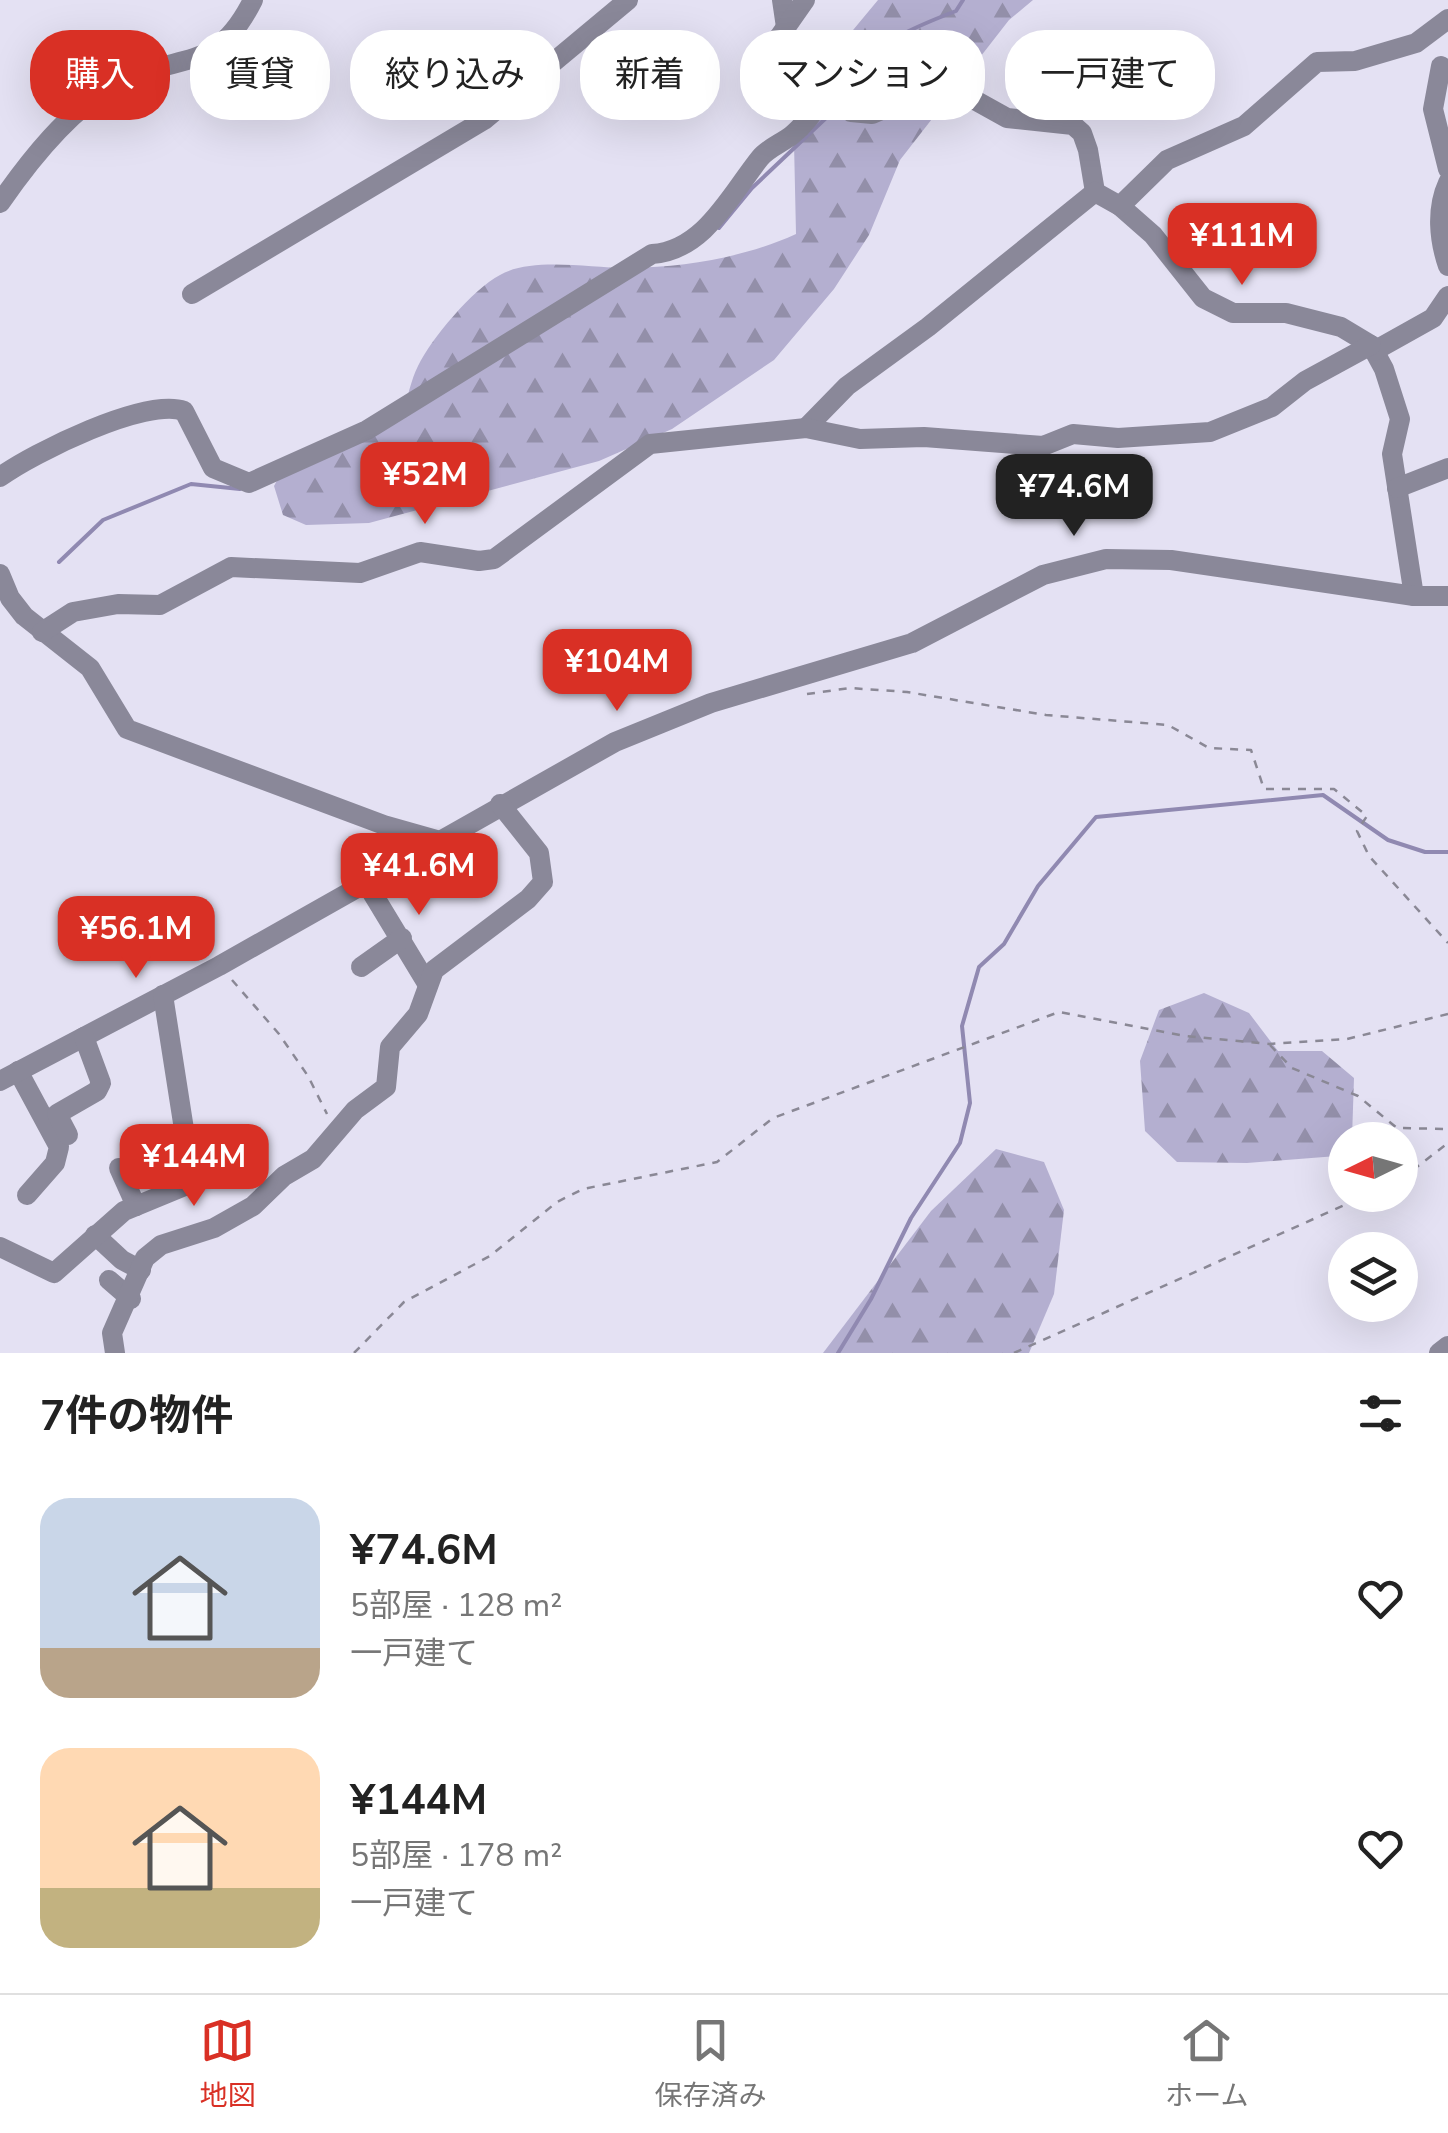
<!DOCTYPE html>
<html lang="ja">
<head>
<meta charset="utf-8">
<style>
  body { margin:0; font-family:"Nunito Sans","Noto Sans JP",sans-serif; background:#f2f2f2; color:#222; height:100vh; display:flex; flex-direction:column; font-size:38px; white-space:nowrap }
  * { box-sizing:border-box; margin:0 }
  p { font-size:32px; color:#767676 }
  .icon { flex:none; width:55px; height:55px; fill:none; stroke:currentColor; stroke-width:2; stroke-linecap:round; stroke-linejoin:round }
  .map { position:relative; height:1353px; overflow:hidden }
  .panel { display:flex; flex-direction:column; background:#fff; flex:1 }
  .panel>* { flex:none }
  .hud { position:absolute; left:30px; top:30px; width:1390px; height:90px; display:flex; gap:20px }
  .needle { width:65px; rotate:265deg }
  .controls { position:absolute; left:1328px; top:1122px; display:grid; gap:20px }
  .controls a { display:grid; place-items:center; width:90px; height:90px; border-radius:50%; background:#fff; box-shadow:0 10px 40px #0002; font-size:50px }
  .price { position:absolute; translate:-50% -85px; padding:0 22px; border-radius:20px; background:#d93025; color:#fff; font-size:32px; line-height:65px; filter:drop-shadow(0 2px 5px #0008) }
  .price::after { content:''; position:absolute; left:50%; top:60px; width:30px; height:22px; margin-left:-15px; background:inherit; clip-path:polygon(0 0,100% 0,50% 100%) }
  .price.on { background:#222; color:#fff }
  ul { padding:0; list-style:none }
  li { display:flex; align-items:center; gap:30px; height:250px; padding:0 40px }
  li span { display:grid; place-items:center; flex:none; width:280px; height:200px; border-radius:30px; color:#555 }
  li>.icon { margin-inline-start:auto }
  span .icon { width:120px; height:120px; fill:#fffc; stroke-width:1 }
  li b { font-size:42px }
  h2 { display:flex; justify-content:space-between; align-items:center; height:120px; padding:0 40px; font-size:42px }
  .tag { padding:0 35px; border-radius:40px; background:#fff; box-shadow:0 10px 40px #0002; font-size:35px; line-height:90px }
  .tag.on { background:#d93025; color:#fff }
  .tab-bar { display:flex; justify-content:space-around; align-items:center; height:140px; border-top:2px solid #e0e0e0; background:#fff; font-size:28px; color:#767676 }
  .tab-bar a { display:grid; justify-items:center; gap:5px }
  .tab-bar .on { color:#d93025 }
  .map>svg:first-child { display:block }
</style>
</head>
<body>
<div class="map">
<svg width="1448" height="1353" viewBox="0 0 1448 1353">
  <defs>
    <pattern id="forest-firs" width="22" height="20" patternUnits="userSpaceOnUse" patternTransform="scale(2.5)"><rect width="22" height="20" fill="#b4afd0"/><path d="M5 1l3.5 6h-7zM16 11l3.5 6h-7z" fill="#938fa9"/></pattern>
  </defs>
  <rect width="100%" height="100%" fill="#e4e1f3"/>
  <g fill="url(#forest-firs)">
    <path d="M878 0H1033L1009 20 900 160 869 235 834 289 774 360 672 429 599 461 369 523 306 525 283 515 274 486 286 464 404 410C408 396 411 380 418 366 431 339 473 289 500 275 533 256 594 269 630 268 686 267 746 257 796 234L794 143 804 89Z"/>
    <polygon points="1204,993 1249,1013 1278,1051 1322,1051 1354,1078 1352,1138 1345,1140 1337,1156 1247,1163 1177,1162 1145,1131 1140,1061 1159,1010"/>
    <polygon points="996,1149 1044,1162 1064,1210 1054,1294 1029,1353 823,1353 931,1211"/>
  </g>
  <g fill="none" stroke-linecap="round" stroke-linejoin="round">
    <g stroke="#9089b1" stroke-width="4">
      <path d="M840 90C862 48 914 27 956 11L963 0"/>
      <polyline points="719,228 752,188 826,118 834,103"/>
      <polyline points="59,562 103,520 191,484 240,489"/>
      <polyline points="838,1353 871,1299 911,1218 960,1143 970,1103 962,1026 979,967 1004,944 1038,886 1096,817 1323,795 1388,840 1425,852 1448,852"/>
    </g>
    <g stroke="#8a8895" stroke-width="2.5" stroke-dasharray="8 8" stroke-linecap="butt">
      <polyline points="807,694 850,688 907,692 1046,715 1168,725 1209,748 1251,750 1264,789 1334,789 1367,816 1357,831 1369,856 1448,943"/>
      <polyline points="232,980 279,1034 308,1076 327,1114"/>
      <polyline points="1270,1045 1292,1068 1358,1096 1397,1128 1448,1129"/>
      <polyline points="1400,1180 1448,1143"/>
      <polyline points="354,1353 404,1302 490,1256 557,1202 583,1189 717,1162 773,1118 1059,1012 1185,1036 1269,1044 1347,1039 1448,1014"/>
      <polyline points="1014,1353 1367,1195"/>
    </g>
    <g stroke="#8a8899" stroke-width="20">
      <polyline points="782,0 786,27"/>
      <polyline points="805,0 777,40 851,112 872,114 930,89 962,93 1007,118 1073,125 1082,133 1088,150 1095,192"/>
      <polyline points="1441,66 1433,109 1448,169"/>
      <path d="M1448 183C1436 209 1439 240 1448 266"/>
      <path d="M0 203C29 161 68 111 114 85 177 50 214 78 253 0"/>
      <polyline points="1120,206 1153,235 1203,298 1233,313 1286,313 1341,327 1371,345 1384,369 1400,419 1392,454 1414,596"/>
      <polyline points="192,294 484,120 628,0"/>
      <polyline points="1374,351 1433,318 1448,296"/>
      <polyline points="806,428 847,386 928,327 1095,192 1120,206 1167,160 1244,126 1317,62 1355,61 1416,43 1448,19"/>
      <path d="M0 477C33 453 146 397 184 411L213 468 249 483 367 430 652 254C704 251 731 194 760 158 768 148 782 143 792 135 807 123 817 107 828 92"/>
      <polyline points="1397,488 1448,468"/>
      <polyline points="0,574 10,598 24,616 90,668 127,729 384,825 437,840"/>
      <polyline points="42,632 73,612 118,604 160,605 231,567 360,573 420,552 479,561 494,559 650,444 806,428 860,439 924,437 1043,446 1073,434 1118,438 1210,432 1272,407 1305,381 1371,345"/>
      <polyline points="365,881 428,985"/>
      <polyline points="361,967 402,938"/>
      <polyline points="18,1071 59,1147 55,1163 27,1195"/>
      <polyline points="0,1081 219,966 615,742 711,703 912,643 1043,575 1106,559 1171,560 1414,596 1448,596"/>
      <polyline points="68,1135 57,1114 97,1091 101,1083 84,1037"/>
      <polyline points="119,1168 136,1206"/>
      <polyline points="95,1235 122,1260 141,1270"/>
      <polyline points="0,1247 54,1273 124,1211 187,1185 201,1170 186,1142 163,995"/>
      <polyline points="109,1280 131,1299"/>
      <polyline points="115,1353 112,1333 145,1258 161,1245 214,1228 253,1206 284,1176 313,1159 355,1110 386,1087 390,1047 418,1014 434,970 528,899 543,882 539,853 500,804"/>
      <polyline points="1439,1353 1448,1346"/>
    </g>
  </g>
</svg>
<div class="controls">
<a><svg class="needle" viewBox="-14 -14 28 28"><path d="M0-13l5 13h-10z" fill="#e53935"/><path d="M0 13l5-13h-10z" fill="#767676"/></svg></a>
<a><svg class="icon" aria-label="layers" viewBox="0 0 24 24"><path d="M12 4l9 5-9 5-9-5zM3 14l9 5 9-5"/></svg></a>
</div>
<b class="price" style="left:1242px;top:288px">¥111M</b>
<b class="price" style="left:425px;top:527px">¥52M</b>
<b class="price on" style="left:1074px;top:539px">¥74.6M</b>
<b class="price" style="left:617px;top:714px">¥104M</b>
<b class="price" style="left:419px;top:918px">¥41.6M</b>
<b class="price" style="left:136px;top:981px">¥56.1M</b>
<b class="price" style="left:194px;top:1209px">¥144M</b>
<div class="hud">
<a class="tag on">購入</a>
<a class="tag">賃貸</a>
<a class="tag">絞り込み</a>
<a class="tag">新着</a>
<a class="tag">マンション</a>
<a class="tag">一戸建て</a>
</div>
</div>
<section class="panel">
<h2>7件の物件<svg class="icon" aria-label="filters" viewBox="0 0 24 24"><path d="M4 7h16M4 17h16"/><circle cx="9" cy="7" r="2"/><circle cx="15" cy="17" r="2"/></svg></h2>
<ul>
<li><span style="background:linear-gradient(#c9d6e8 75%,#b9a48a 0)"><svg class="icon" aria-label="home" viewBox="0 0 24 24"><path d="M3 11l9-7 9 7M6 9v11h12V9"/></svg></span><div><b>¥74.6M</b><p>5部屋 · 128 m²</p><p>一戸建て</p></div><svg class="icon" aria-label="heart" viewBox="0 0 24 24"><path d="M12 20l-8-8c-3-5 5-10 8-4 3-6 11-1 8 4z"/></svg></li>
<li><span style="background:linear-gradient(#ffd9b3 70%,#c2b280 0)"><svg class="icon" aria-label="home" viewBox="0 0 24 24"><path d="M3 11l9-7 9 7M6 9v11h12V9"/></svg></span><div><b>¥144M</b><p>5部屋 · 178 m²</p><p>一戸建て</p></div><svg class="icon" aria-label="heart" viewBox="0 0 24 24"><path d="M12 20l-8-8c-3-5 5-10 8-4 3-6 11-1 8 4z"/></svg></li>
</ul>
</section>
<nav class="tab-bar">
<a class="on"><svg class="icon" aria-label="map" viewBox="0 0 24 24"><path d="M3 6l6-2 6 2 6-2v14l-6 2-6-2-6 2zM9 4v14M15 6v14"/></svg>地図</a>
<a><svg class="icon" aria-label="saved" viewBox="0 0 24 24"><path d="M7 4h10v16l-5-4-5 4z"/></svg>保存済み</a>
<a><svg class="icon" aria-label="home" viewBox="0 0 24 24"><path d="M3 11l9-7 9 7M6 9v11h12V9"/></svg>ホーム</a>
</nav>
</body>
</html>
